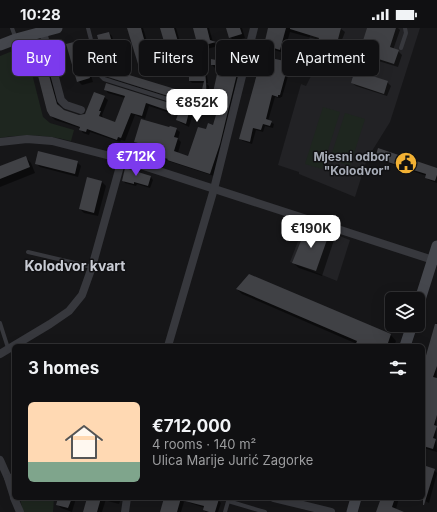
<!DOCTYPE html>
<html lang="en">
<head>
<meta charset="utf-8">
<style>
  body { margin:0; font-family:Inter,sans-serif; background:#1e1e20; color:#f1f3f6; height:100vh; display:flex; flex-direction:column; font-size:15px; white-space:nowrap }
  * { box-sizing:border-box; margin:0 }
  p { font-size:13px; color:#9c9d9f }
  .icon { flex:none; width:22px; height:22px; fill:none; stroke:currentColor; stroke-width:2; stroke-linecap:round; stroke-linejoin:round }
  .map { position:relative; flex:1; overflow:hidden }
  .side { position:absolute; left:12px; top:316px; width:413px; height:156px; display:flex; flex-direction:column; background:#101012; border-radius:6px; box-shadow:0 4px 16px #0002,0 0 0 1px #303032 }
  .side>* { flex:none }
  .top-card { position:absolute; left:12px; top:12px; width:413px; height:36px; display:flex; gap:8px }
  .controls { position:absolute; left:385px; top:264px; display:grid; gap:8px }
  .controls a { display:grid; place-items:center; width:40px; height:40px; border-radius:6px; background:#101012; box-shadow:0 4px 16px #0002,0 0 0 1px #303032; font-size:20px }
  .price { position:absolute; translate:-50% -34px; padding:0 9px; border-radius:8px; background:#fff; color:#222; font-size:13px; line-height:26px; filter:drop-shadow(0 1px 2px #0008) }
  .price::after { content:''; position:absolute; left:50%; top:24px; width:12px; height:9px; margin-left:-6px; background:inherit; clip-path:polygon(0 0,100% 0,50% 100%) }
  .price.on { background:#7c3aed; color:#fff }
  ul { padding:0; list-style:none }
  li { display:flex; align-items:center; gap:12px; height:100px; padding:0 16px }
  li span { display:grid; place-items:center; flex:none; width:112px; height:80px; border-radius:6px; color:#555 }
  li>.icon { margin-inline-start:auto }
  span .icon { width:48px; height:48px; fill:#fffc; stroke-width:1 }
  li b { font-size:17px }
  h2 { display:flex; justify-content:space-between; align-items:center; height:48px; padding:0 16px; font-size:17px }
  .tag { padding:0 14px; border-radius:6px; background:#101012; box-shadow:0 4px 16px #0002,0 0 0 1px #303032; font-size:14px; line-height:36px }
  .tag.on { background:#7c3aed; color:#fff }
  .status { display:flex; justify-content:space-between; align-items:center; height:28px; padding:0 20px; background:#101012; direction:ltr }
  .status svg { height:11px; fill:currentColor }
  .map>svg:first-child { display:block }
</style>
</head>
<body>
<div class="status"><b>10:28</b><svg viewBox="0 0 49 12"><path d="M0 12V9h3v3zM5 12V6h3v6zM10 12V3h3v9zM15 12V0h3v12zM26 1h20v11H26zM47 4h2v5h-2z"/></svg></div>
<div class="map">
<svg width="437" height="484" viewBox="0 0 437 484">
  <rect width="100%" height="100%" fill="#161618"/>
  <g fill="#222225">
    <polygon points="312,0 420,0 390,94 367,131 355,169 299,146 299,144 278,137 301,56 306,58 314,42 302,39"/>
    <polygon points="305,195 350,212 337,253 290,234"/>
  </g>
  <g fill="#1e261f">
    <path d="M25 18 43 89 50 95 74 102 71 113C47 107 25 106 0 110V28Z"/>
    <polygon points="323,79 340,84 322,141 305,136"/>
    <polygon points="345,85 365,91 350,138 330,131"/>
    <polygon points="20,470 54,470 53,484 23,484"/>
  </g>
  <g fill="#0007">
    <polygon points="128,0 143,0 154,37 143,40 139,36"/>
    <polygon points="161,0 176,0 184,28 173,31 169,27"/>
    <polygon points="194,0 209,0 213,14 218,18 203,22 199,18"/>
    <polygon points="227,0 242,0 245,10 234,13 230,9"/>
    <polygon points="269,0 340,0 345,4 340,17 360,24 368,0 398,0 400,2 393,22 398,23 402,27 398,39 372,31 367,48 387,54 391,58 387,68 356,58 352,55 354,50 316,38 312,34 319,12 290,4 284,25 268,20 265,17"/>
    <polygon points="109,5 112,8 123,46 184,65 188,69 200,71 204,55 192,55 190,53 205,45 207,48 208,55 206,55 209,58 210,80 206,79 205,86 194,83 189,99 181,95 177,92 179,88 149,78 145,91 135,87 125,113 121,112 120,114 90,104 89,107 83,105 80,100 55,92 51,88 45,35 48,38 59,78 63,82 79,88 86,87 104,69 108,72 102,87 103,90 115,95 125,70 108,65 105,61 179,79 183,79 185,74 113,52 112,51 186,74 186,72 111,48"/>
    <polygon points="78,14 82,18 93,54 82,57 78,53"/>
    <polygon points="242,22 246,26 214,148 156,129 152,126 154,121 138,117 135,113 170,100 176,101 180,104 178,111 181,114 178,125 189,129 207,103 214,98 218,82 214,81 211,77 220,40 215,40 212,37 212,32 221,34 223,27 226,29 227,36 226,44"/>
    <polygon points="288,35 291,38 282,69 281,69 280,70 275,69 268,93 274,96 273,100 265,98 263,104 256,102 252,116 243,113 240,111"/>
    <polygon points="377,129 437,141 437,155 429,152 426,150 427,148 379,132"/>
    <polygon points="26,130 31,135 35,145 0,159 0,139"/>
    <polygon points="77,134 81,138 78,149 40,139 36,135"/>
    <polygon points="126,141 151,149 153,152 150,160 137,156 136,158 125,155 123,152"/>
    <polygon points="102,154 106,158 98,188 84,185 80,181"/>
    <polygon points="329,207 334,212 322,248 299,240 293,235"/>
    <polygon points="249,247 391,307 396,313 394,318 356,318 357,316 242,266 237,261"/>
    <polygon points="437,294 436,413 437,424 423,420 423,342"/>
    <polygon points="423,438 434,442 437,445 429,475 419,470 423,470"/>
    <polygon points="59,470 76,470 72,484 61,480 57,476"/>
    <polygon points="88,470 121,470 119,476 108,473 106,471 102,484 84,484"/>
    <polygon points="165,470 180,470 184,474 181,484 161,484"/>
    <polygon points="188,470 210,470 218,472 221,475 218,484 206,484 204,482 205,480 190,475 187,473"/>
    <polygon points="383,470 399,470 396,481 403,484 378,484"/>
  </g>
  <g fill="#404145">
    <polygon points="127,0 141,0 150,33 138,36"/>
    <polygon points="160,0 174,0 181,24 168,27"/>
    <polygon points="193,0 207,0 210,12 216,14 198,19"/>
    <polygon points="226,0 240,0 242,6 229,10"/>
    <polygon points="268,0 286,0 280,22 264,17"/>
    <polygon points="290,0 341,0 337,15 360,22 367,0 396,0 390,19 399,22 394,36 369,28 363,45 388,53 384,66 351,55 353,48 311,34 319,10 290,1"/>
    <polygon points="109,4 120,42 116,43 185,64 184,67 200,70 204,53 206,53 207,77 203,76 201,83 190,80 186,96 176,92 178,86 146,75 142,88 131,85 121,110 118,109 117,112 87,101 86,104 79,102 80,99 50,88 47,83 35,36 45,33 57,76 64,82 79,87 85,86 94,64 105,68 99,83 101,83 99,88 115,94 125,68 104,62 106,55 179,78 183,77 183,74 181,72 108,49 97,7"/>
    <polygon points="78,13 90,50 77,54 66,16"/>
    <polygon points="232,18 243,21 220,116 210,146 167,132 168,131 151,126 153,119 134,114 141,91 169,99 170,98 177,100 174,109 178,110 174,123 188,128 198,99 206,101 208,95 213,97 218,80 210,78 219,37 211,37 211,31 221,33 223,25 224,33 227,34"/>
    <polygon points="262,28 289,34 280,67 278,67 278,69 272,67 266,91 272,93 270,98 263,96 261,102 253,100 250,114 239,111"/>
    <polygon points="205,44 206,53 189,53 189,45"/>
    <polygon points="378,120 437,140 437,147 435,153 425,150 426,146 375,130"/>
    <polygon points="38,123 78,133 75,146 35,136"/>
    <polygon points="26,128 30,139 0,151 0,138"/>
    <polygon points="125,140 151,148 148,158 134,154 134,156 122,153"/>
    <polygon points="87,149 102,153 94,185 79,181"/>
    <polygon points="307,198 329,206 316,243 292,235"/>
    <polygon points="249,246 391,306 387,318 355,318 357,313 236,261"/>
    <polygon points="435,296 437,296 437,338 433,349 437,350 437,387 434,397 437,398 433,410 436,411 433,421 423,418 423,338"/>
    <polygon points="423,437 435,441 424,477 423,477"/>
    <polygon points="58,470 72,470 68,480 56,477"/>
    <polygon points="87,470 101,470 97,484 83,484"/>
    <polygon points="164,470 181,470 177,484 160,484"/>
    <polygon points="181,470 214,470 219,471 215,484 209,484 203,482 204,478 181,472"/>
    <polygon points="381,470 395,470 392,479 404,484 376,484"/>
  </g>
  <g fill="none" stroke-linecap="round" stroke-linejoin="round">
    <g stroke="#37383d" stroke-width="4">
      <polyline points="12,0 16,11"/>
      <polyline points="88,0 100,47 104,51 180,75"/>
      <polyline points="401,20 406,5 405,0"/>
      <polyline points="28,224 92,239"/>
      <polyline points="0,295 8,320"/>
      <polyline points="228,473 265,484"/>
      <polyline points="225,484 229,470"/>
    </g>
    <g stroke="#37383d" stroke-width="8">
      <polyline points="43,4 61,72 66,77 81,82"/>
      <polyline points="0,114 27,111 52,113 122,131 436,233"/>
      <polyline points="168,318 214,161 254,0"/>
      <polyline points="0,326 50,296 69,283 82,267 92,239 122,131"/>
      <polyline points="0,432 8,450 14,450"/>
      <polyline points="8,450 14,469"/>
      <polyline points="14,470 20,484"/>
      <polyline points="274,470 331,484"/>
      <polyline points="125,484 127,470"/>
    </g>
    <g stroke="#45474d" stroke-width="11">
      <polyline points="0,17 16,11 57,0"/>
      <polyline points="418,278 437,218"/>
      <polyline points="405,318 412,297"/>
      <polyline points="352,484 356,470"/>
    </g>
  </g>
  <defs>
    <g id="civic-disc" transform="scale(1.15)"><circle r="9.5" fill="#f2b134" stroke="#111113"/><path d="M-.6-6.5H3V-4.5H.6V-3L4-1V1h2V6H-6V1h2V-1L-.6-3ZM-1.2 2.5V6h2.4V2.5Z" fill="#111"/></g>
  </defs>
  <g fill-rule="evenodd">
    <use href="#civic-disc" x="406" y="135"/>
  </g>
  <g text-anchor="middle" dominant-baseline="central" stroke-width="3" stroke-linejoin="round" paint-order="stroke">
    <g font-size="12" font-weight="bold" fill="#a8adb8" stroke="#111113" text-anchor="end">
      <text x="390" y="128">Mjesni odbor<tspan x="390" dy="14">"Kolodvor"</tspan></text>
    </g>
    <g font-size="14" font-weight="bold" fill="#c9ccd4" stroke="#111113">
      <text x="75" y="237">Kolodvor kvart</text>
    </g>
  </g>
</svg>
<div class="controls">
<a><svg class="icon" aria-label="layers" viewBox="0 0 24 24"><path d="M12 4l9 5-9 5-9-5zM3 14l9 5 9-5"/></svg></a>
</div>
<b class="price" style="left:197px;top:95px">€852K</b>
<b class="price on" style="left:136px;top:149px">€712K</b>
<b class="price" style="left:311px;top:221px">€190K</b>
<div class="top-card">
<a class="tag on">Buy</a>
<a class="tag">Rent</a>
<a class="tag">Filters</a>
<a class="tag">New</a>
<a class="tag">Apartment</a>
</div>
<section class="side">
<h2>3 homes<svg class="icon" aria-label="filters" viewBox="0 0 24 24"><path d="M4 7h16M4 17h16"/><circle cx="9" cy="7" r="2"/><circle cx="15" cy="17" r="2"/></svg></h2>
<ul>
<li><span style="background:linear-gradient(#ffd9b3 75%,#7fa58c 0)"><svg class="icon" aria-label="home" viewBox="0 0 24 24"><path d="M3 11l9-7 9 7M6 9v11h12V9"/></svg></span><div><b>€712,000</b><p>4 rooms · 140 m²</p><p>Ulica Marije Jurić Zagorke</p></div></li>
</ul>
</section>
</div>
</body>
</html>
